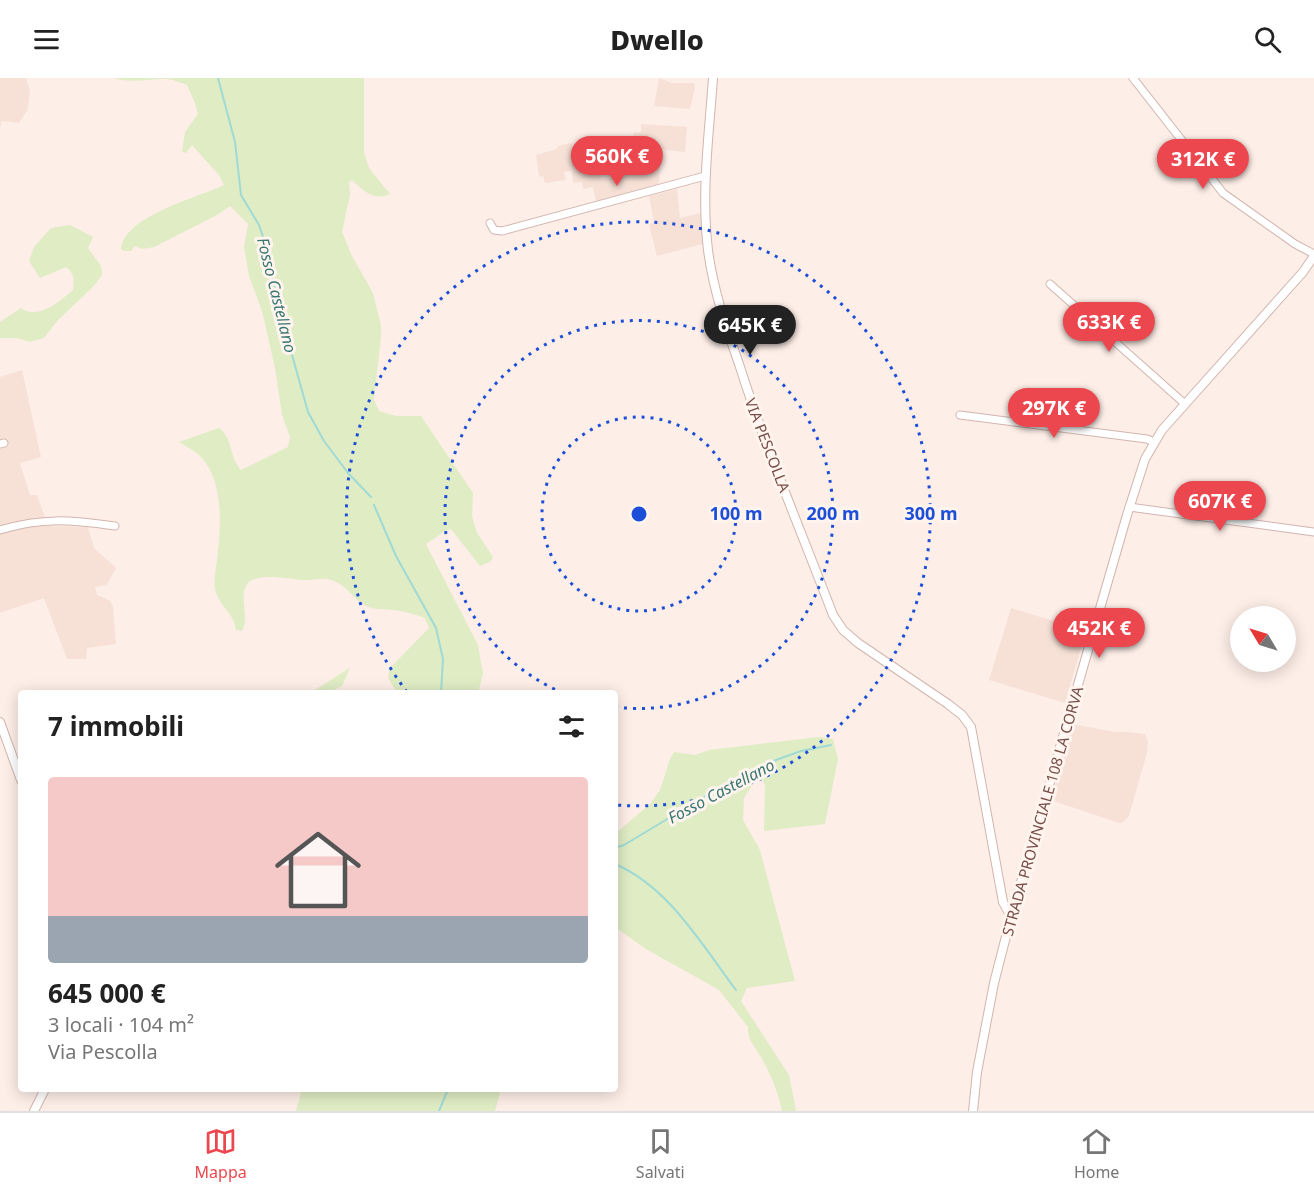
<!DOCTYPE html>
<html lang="it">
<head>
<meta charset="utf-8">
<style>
  body { margin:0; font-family:"Noto Sans",sans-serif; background:#f2f2f2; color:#222; height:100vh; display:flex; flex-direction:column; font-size:22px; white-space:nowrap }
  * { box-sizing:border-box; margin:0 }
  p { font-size:20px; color:#767676 }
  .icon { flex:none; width:33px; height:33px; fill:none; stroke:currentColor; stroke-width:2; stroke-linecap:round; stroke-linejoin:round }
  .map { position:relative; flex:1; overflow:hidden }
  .drawer { position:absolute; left:18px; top:612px; width:600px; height:402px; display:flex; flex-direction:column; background:#fff; border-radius:6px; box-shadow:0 3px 15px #0003 }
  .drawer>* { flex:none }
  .needle { width:39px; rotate:308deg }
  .buttons { position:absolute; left:1230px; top:528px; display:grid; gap:12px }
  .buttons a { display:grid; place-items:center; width:66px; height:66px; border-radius:50%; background:#fff; box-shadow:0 3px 15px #0003; font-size:30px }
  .price { position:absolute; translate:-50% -51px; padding:0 14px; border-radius:21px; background:#ec474e; color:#fff; font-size:20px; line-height:39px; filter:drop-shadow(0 2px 3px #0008) }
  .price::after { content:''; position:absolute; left:50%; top:36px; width:18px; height:14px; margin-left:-9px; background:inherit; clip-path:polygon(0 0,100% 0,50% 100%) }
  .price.current { background:#222; color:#fff }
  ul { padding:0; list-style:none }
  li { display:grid; align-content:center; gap:12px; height:318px; padding:0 30px }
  li span { display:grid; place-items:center; height:186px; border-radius:6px; color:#555 }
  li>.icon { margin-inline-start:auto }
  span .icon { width:108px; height:108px; fill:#fffc; stroke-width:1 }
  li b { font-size:26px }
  h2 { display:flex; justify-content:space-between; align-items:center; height:72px; padding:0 30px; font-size:26px }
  header { display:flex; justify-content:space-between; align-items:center; height:78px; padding:0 30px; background:#fff; font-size:27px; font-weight:800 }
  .tab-bar { display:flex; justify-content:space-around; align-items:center; height:84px; border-top:2px solid #e0e0e0; background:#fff; font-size:16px; color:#767676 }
  .tab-bar a { display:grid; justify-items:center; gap:3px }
  .tab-bar .current { color:#ec474e }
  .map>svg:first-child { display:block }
</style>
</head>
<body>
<header><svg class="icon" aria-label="menu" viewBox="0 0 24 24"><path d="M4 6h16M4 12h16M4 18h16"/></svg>Dwello<svg class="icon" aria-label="search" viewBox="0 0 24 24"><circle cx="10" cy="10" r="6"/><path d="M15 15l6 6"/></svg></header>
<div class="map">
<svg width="1314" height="1033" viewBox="0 0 1314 1033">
  <rect width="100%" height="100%" fill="#fdeee7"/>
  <g fill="#f7e1d7">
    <polygon points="0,0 26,0 30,14 28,31 19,45 2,43 0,50"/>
    <polygon points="659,0 672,5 694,5 695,10 690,31 654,28"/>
    <polygon points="641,46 687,49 685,74 632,68 634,55 641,54"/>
    <polygon points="571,65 575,82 584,80 583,70 595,68 601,101 620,100 622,82 660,84 659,108 596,124 593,109 583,111 582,104 573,105 572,93 564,94 566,102 545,105 543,98 539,99 536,77 557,71 557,68"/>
    <polygon points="677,111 680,140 701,135 703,166 657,178 649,147 654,144 649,118"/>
    <polygon points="22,292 41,379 20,385 30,417 37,417 48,448 88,449 94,470 116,490 107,507 95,509 97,517 109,522 113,528 116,566 87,570 86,581 67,581 44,520 0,535 0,299"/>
    <polygon points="1011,530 1086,553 1065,625 989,602"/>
    <polygon points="1072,646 1115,654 1128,654 1145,656 1148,663 1147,675 1129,738 1123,744 1119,745 1051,722"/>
  </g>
  <g fill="#dfecc4">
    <path d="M364 0V74L369 90 390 116C375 124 362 112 352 102L349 104 350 117 342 154 352 178 373 215 381 247V258L374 322 379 333 396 338H421L473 415 472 438 477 455 493 479 490 484 480 488 451 451 445 453 426 466 478 567 483 596 478 615H397L388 600 390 590 429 550 425 540C415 536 404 533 393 532 384 531 375 532 366 528 354 522 346 507 334 503 322 498 314 503 302 502 289 501 253 493 246 508 239 522 250 539 242 553L236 552C235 536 218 527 215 511 213 499 217 487 218 474 221 445 223 404 202 380 196 373 187 369 179 364L219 350C232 358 230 381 241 392L288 369 290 359 282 337 275 290 262 233 249 198 244 169 248 146 230 128 217 137 154 169 142 171 135 168 131 173H124L121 171C124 138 197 120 224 107L219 97 192 67 186 75 182 74 185 54 198 36 195 25 187 7C181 5 174 2 168 1 149 0 131 6 114 0Z"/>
    <path d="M70 147 93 159 88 170 101 188 102 197 93 209 58 242 44 260 30 264 17 260H0V244L21 230C38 243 61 222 73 212 74 202 75 196 66 189L40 200 29 183 34 169 51 150Z"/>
    <polygon points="350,590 342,608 328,615 293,615 315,612"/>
    <path d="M818 659 833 661 838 681 825 746 764 753 765 707 761 700 755 702 744 720 743 742 760 772 795 903 747 910 741 923 789 997 796 1033H782C779 1015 770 995 761 979 755 968 747 962 748 949L719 912 646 871 615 849V756L650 726 660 712 670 681 674 674 695 677 709 672Z"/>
    <polygon points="302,1011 501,1011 495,1033 296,1033"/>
  </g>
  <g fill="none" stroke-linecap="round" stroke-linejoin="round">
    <g stroke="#9fdad4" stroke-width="2">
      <polyline points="218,0 235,64 241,117 259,147 269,176 278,227 308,334 324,363 348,395 371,419"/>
      <polyline points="374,427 396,478 436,550 443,581 441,615"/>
      <polyline points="615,770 624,767 704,719 776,682 801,673 831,667"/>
      <path d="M615 786C669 809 702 867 736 912"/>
      <polyline points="439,1033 448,1011"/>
    </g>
    <g stroke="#d2b5ae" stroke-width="9">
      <g id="minor">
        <polyline points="1133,0 1223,115 1295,166 1314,176"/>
        <polyline points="490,145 494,152 502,153 705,98"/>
        <polyline points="1050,206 1185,326"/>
        <polyline points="960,337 1147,361 1154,364"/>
        <polyline points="0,366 4,365"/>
        <polyline points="1129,429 1314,454"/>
        <path d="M0 452C44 439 70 442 115 448"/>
      </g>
    </g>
    <g stroke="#d2b5ae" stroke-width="10">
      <g id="tertiary">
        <path d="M713 0C709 57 701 115 708 172 713 211 726 249 739 286 766 371 801 453 833 537L843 552 858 565 948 626 962 637 971 649 1003 824 1011 839"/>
        <polyline points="0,644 21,702"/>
        <polyline points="34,1033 45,1011"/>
        <polyline points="973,1033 977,994 994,905 1011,839 1127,437 1145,381 1162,352 1303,194 1314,178"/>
      </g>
    </g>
    <use href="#minor" stroke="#fff" stroke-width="7"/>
    <use href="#tertiary" stroke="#fff" stroke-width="8"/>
  </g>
  <g fill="none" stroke="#1d4ed8" stroke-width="3" stroke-dasharray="3 6">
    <circle cx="639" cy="436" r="97"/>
    <path d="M563 615A194 194 0 1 1 615 629"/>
    <path d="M407 614A292 292 0 1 1 616 727"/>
  </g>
  <g text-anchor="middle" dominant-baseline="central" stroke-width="6" stroke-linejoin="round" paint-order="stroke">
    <g font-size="15" fill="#784e49" stroke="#fff4ee">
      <text transform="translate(768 367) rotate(69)">VIA PESCOLLA</text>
      <text transform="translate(1042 733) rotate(-74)">STRADA PROVINCIALE 108 LA CORVA</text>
    </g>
    <g font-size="16" font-style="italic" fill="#397671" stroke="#fff4ee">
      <text transform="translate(277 217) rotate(76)">Fosso Castellano</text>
      <text transform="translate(721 713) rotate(-28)">Fosso Castellano</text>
    </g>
  </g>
  <circle cx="639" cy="436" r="9" fill="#1d4ed8" stroke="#fff4ee" stroke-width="3"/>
  <g font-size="18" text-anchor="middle" font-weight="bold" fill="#1d4ed8" stroke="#fff4ee" stroke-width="6" stroke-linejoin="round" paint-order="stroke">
    <text x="736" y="442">100 m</text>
    <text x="833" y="442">200 m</text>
    <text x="931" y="442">300 m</text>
  </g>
</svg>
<div class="buttons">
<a><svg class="needle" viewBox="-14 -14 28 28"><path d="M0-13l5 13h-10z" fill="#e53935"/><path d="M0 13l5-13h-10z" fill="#767676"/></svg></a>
</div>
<b class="price" style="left:617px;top:109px">560K €</b>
<b class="price" style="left:1203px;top:112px">312K €</b>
<b class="price" style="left:1109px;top:275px">633K €</b>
<b class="price current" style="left:750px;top:278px">645K €</b>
<b class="price" style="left:1054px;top:361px">297K €</b>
<b class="price" style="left:1220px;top:454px">607K €</b>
<b class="price" style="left:1099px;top:581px">452K €</b>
<section class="drawer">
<h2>7 immobili<svg class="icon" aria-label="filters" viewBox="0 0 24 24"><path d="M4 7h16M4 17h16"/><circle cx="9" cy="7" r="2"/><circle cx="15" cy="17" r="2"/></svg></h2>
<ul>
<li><span style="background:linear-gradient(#f6c9c9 75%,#9aa5b1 0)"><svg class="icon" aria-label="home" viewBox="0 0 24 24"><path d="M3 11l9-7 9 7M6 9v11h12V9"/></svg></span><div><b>645 000 €</b><p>3 locali · 104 m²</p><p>Via Pescolla</p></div></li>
</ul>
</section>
</div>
<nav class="tab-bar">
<a class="current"><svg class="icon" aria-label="map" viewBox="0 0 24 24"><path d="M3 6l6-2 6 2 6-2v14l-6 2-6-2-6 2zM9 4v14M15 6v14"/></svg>Mappa</a>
<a><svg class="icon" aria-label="saved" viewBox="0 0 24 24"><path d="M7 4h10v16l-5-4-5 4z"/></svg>Salvati</a>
<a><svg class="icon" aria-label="home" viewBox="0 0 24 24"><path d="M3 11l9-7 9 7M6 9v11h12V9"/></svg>Home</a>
</nav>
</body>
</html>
